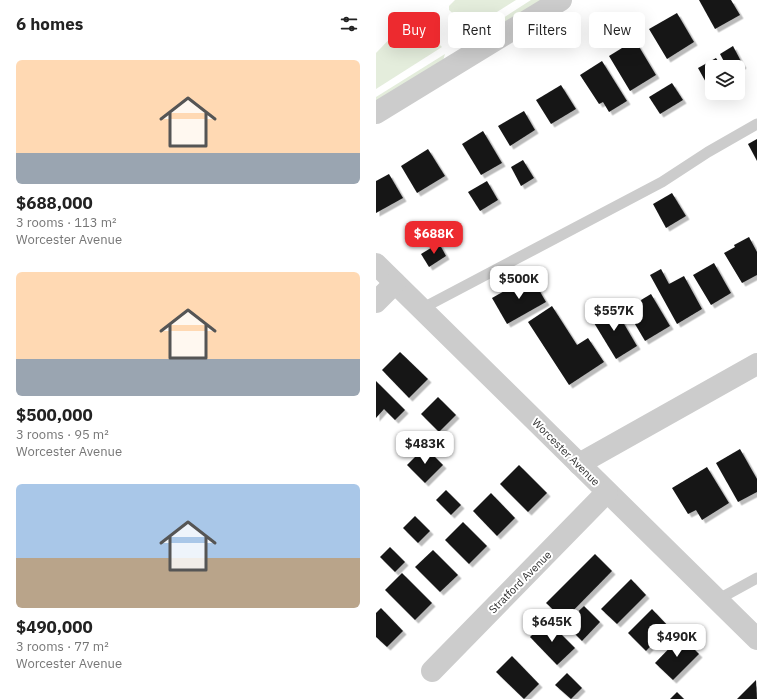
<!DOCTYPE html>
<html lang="en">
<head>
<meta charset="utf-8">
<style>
  body { margin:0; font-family:"IBM Plex Sans",sans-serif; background:#f6f6f6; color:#222; height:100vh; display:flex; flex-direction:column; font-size:15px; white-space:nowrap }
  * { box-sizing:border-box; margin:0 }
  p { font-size:13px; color:#767676 }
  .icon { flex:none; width:22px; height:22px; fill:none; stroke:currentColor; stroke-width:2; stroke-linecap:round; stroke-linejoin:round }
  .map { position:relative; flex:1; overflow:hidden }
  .panel { display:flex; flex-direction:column; background:#fff; width:376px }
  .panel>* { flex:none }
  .top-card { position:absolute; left:12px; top:12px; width:309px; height:36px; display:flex; gap:8px }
  .buttons { position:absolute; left:329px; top:60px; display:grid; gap:8px }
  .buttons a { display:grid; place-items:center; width:40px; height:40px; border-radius:6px; background:#fff; box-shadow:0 4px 16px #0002; font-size:20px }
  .price { position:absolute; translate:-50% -34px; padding:0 9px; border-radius:8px; background:#fff; color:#222; font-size:13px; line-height:26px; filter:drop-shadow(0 1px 2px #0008) }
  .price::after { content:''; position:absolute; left:50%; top:24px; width:12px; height:9px; margin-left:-6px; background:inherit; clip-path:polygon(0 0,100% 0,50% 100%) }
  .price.current { background:#ed2a2f; color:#fff }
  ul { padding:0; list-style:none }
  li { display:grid; align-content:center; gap:8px; height:212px; padding:0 16px }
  li span { display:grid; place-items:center; height:124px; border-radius:6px; color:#555 }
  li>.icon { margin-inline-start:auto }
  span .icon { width:72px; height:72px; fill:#fffc; stroke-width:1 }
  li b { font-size:17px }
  h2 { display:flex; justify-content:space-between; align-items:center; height:48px; padding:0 16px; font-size:17px }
  .chip { padding:0 14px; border-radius:6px; background:#fff; box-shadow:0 4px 16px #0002; font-size:14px; line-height:36px }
  .chip.current { background:#ed2a2f; color:#fff }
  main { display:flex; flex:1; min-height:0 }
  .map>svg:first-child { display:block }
</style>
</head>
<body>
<main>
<section class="panel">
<h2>6 homes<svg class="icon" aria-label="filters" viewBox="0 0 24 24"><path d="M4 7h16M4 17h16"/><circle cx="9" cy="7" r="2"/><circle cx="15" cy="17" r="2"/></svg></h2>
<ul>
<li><span style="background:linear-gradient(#ffd9b3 75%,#9aa5b1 0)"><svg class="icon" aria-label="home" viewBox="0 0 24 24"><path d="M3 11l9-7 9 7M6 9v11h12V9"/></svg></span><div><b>$688,000</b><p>3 rooms · 113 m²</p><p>Worcester Avenue</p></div></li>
<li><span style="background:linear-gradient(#ffd9b3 70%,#9aa5b1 0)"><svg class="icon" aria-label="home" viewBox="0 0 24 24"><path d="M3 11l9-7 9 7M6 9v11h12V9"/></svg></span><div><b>$500,000</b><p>3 rooms · 95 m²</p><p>Worcester Avenue</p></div></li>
<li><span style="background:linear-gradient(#a9c7e8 60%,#b9a48a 0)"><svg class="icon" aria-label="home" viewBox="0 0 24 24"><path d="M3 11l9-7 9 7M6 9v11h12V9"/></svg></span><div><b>$490,000</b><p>3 rooms · 77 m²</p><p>Worcester Avenue</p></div></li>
</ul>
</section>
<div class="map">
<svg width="381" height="699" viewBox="0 0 381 699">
  <defs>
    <filter id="shadow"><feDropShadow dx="3.5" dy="3.5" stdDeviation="0" flood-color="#0004"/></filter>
  </defs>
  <rect width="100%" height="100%" fill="#fff"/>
  <g fill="#e4eddc">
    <polygon points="79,0 140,0 94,29 73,10 73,6"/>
    <polygon points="155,0 170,0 102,39 99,36"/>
    <polygon points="36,19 66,47 0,89 0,53 30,22"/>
    <polygon points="69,54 67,61 0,105 0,97"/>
  </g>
  <g fill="#161616" filter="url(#shadow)">
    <polygon points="323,0 355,0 364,15 339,29"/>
    <polygon points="301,13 318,42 291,59 273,29"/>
    <polygon points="259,40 280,75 254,91 233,56"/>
    <polygon points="357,46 367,65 362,68 351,67 344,54"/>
    <polygon points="340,58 346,67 336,67 336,84 332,86 322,68"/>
    <polygon points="226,61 251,101 233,112 227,102 223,104 204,75"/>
    <polygon points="296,83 307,100 284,114 273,97"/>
    <polygon points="185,85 200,109 175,124 160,100"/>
    <polygon points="148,111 159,130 134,146 122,126"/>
    <polygon points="107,131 126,163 105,175 86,144"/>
    <polygon points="381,139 381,161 372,144"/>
    <polygon points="52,149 69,176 41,193 25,166"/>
    <polygon points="147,160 158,178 145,186 135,167"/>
    <polygon points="13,174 27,198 0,213 0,181"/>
    <polygon points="111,181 122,200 104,211 92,192"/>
    <polygon points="296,193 310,216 290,228 277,204"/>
    <polygon points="373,237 381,252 381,275 366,283 348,253 359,247 358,245"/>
    <polygon points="63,243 70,256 53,267 45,254"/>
    <polygon points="338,263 355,293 335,305 317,275"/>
    <polygon points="285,269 293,284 308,276 326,309 301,324 274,275"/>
    <polygon points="155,276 170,302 131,324 116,298"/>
    <polygon points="275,294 294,326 269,341 250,309"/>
    <polygon points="237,305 261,346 240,359 215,318"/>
    <polygon points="176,306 201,345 212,338 228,362 193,385 152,322"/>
    <polygon points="24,352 52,379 33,398 6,370"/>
    <polygon points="0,381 29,410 19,420 8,409 0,418"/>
    <polygon points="62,397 80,415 63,432 45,414"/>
    <polygon points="49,447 67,465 49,483 31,465"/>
    <polygon points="364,449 381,479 381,492 362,502 340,463"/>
    <polygon points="143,465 171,493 152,512 124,484"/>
    <polygon points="331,467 353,503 326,520 320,510 312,514 296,488"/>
    <polygon points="70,490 85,505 75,515 60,500"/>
    <polygon points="115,493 139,518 121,536 97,511"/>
    <polygon points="39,516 54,531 42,543 27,528"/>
    <polygon points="87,522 111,546 93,564 69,540"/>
    <polygon points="14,547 29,562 19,572 4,557"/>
    <polygon points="57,550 82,575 64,592 39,567"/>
    <polygon points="219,554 236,571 188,620 170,603"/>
    <polygon points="26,573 56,603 39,620 9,590"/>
    <polygon points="255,579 270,595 241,624 225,609"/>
    <polygon points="208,606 224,622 206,641 189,624"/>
    <polygon points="5,608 27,631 11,647 0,637 0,613"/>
    <polygon points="276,609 293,627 270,651 252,633"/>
    <polygon points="171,620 199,648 181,665 154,637"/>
    <polygon points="305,636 323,654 297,680 279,663"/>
    <polygon points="136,656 163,684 148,699 120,672"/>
    <polygon points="191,673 206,688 195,699 179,685"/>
    <polygon points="380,680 381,699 361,699"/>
    <polygon points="301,692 308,699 294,699"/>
  </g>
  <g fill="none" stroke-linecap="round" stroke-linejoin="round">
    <g stroke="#ccc" stroke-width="11">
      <polyline points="45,309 286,182 332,152 381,124"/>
      <polyline points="341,600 381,578"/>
    </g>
    <g stroke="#ccc" stroke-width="22">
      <polyline points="0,113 185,0"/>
      <polyline points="0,264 381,639"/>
      <polyline points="0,302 19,283"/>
      <polyline points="203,464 381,364"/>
      <polyline points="56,671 231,492"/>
    </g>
  </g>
  <g text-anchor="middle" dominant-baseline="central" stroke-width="4" stroke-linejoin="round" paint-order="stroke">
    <g font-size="11" fill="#2f2f2f" stroke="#fff">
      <text transform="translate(190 452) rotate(45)">Worcester Avenue</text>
      <text transform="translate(144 582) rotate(-45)">Stratford Avenue</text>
    </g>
  </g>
</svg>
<div class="buttons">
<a><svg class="icon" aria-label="layers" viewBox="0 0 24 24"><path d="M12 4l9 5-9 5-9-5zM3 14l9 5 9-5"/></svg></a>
</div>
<b class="price current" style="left:58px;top:255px">$688K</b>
<b class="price" style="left:143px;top:300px">$500K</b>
<b class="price" style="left:238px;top:332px">$557K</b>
<b class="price" style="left:49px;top:465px">$483K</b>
<b class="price" style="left:176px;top:643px">$645K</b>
<b class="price" style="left:301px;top:658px">$490K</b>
<div class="top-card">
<a class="chip current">Buy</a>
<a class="chip">Rent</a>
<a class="chip">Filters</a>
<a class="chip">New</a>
</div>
</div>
</main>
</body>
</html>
